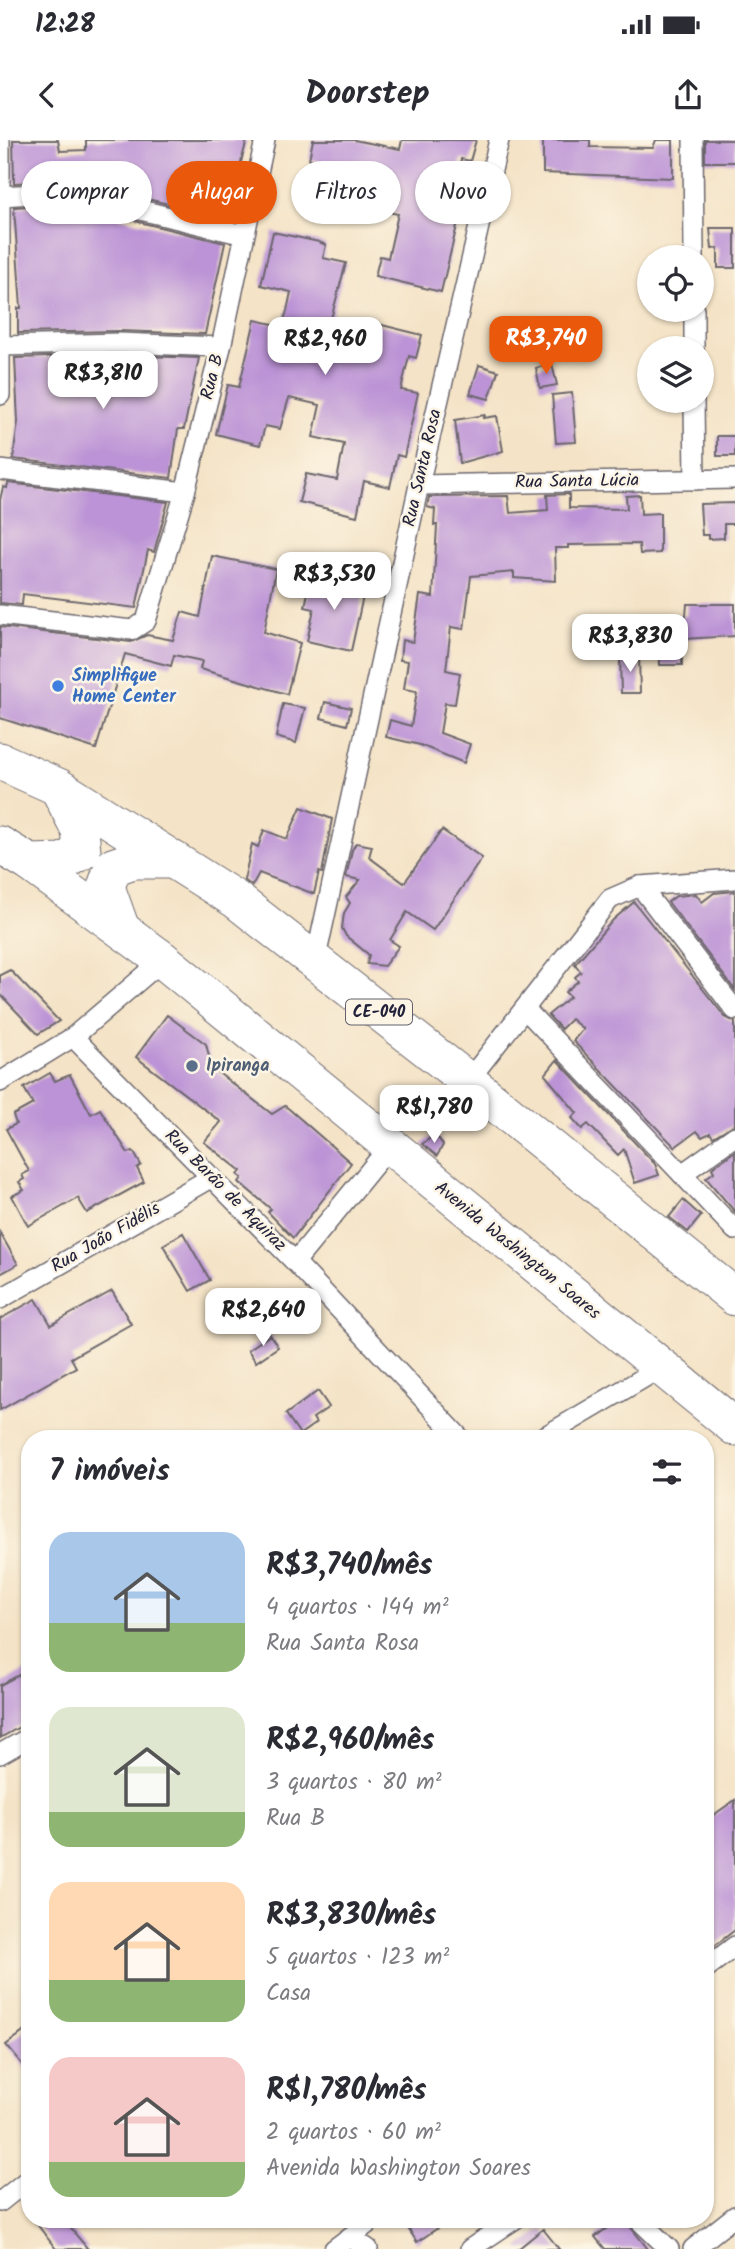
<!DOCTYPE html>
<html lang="pt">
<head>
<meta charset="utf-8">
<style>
  body { margin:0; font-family:Kalam,sans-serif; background:#f2f2f3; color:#2b2b33; height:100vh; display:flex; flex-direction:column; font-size:26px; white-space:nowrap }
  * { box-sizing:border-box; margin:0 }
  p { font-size:23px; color:#7c7c81 }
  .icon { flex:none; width:38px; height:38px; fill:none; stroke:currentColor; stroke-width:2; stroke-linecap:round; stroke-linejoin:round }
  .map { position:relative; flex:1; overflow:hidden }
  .side { position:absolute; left:21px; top:1290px; width:693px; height:798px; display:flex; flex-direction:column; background:#fff; border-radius:28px; box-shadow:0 2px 5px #0004 }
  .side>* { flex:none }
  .hud { position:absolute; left:21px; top:21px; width:693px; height:63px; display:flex; gap:14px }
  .fabs { position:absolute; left:637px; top:105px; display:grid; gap:14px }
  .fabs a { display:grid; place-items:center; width:77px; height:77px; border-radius:50%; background:#fff; box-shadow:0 2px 5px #0004; font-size:35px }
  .price { position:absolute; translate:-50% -60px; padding:0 16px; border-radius:14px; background:#fff; color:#222; font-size:23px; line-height:46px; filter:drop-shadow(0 2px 4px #0008) }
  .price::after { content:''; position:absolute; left:50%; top:42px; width:21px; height:16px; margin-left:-10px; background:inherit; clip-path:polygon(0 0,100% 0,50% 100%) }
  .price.active { background:#ea580c; color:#fff }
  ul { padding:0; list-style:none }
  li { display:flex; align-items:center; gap:21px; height:175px; padding:0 28px }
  li span { display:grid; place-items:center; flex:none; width:196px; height:140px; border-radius:21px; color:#555 }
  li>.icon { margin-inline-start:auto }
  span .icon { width:84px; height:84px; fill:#fffc; stroke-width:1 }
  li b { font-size:30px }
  h2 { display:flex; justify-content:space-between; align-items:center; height:84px; padding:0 28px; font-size:30px }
  .chip { padding:0 24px; border-radius:32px; background:#fff; box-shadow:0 2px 5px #0004; font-size:24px; line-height:63px }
  .chip.active { background:#ea580c; color:#fff }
  .status { display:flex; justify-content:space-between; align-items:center; height:49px; padding:0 35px; background:#fff; direction:ltr }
  .status svg { height:19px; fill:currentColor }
  header { display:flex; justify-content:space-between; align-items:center; height:91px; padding:0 28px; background:#fff; font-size:32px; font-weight:600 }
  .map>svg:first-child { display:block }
</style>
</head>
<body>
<div class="status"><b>12:28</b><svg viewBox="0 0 49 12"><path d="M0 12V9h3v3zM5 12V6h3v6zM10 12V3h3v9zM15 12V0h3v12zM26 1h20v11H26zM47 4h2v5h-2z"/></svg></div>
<header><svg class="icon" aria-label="back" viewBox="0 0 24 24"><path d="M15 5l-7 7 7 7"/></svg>Doorstep<svg class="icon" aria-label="share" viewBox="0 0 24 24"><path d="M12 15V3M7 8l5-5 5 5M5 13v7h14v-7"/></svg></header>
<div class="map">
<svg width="735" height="2109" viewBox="0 0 735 2109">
  <rect width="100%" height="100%" fill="#fcf5e5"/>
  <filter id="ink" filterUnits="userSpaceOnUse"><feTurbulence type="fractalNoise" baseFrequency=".0143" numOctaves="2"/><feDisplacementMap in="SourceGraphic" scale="14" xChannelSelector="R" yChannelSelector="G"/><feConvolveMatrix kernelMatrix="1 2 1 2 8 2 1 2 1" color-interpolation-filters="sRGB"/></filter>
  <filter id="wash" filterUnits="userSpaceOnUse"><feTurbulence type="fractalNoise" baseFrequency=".00686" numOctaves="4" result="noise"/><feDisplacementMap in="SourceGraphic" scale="28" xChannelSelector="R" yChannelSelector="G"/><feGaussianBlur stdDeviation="1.57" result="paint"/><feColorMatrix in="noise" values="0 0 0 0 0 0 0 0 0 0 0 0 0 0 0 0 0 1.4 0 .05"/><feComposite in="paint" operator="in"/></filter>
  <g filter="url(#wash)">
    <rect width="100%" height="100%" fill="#f4e3c6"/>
    <g id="blocks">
      <g fill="#bb93d6">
        <polygon points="13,0 58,0 60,11 86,10 86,0 247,0 229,66 234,67 231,79 68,40 14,43"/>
        <polygon points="313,0 354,0 400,9 402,0 476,0 470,21 461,19 453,58 454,64 462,65 441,152 375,136 380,116 388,118 398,74 364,67 372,35 309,19"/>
        <polygon points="543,0 590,0 590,7 653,8 656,0 673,0 673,38 543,33"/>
        <rect x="705" y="0" width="30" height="22"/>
        <polygon points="65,64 225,103 205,194 119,191 18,193 18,168 21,168 14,67"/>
        <polygon points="710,88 735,88 735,128 718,128 718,108 712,109"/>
        <polygon points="273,92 319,102 326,105 323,118 346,123 329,186 362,193 364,186 373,188 374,183 422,195 416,218 409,216 401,250 418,253 404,317 397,315 390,347 364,341 357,376 299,362 306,334 337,340 344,304 313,297 320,265 289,258 280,289 265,286 260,305 216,294 228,245 239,247 255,180 282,186 287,171 291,152 261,145"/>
        <polygon points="119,215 199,218 184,289 178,289 171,338 13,319 18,282 15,218"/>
        <polygon points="552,224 557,245 540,248 536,228"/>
        <polygon points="479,225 498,231 489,259 470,254"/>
        <polygon points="572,253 576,302 556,303 552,255"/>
        <polygon points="485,275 484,278 497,276 503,311 460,323 455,280"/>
        <rect x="717" y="296" width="18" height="20"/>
        <polygon points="8,343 168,362 154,412 148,410 136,468 23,454 22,465 0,463 0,360 3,347 7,348"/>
        <polygon points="569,354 569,368 627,369 626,356 640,355 641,374 660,373 660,413 640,414 639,404 568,405 568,408 555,408 556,441 514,438 514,432 471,436 464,489 451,487 446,530 460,533 455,564 445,563 440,593 470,604 464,623 420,605 386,597 390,580 411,586 417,551 404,549 408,521 400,520 402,500 413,502 420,455 433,457 437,385 434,385 435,369 427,367 429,357 508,356 510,373 548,370 547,355"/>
        <polygon points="735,363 735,384 724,384 724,398 708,399 708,395 702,395 700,364"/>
        <polygon points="212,416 276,429 264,492 300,503 287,554 200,529 202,521 174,515 171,526 125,514 96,609 0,578 0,487 131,502 147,495 173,500 182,472 200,477"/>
        <polygon points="311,437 365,447 351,511 307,501 314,469 305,467"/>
        <polygon points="687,464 735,464 735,496 682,499 682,525 660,525 659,477 686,476"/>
        <polygon points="620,516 639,516 640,553 621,553"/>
        <polygon points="325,562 351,568 347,585 321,578"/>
        <polygon points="283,564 305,568 296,603 276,597"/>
        <polygon points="301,667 332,679 322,733 319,732 314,754 259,733 252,746 244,740 252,704 258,707 264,690 287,699"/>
        <polygon points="442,690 482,718 433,790 407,772 390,800 399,806 384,826 367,824 369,815 346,796 342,788 344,773 350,763 346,757 360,740 346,737 352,710 356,703 372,706 369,717 404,743"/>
        <polygon points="735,751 735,850 668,762 676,756 696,754 702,762 714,753"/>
        <polygon points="634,762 725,877 735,882 735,984 713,997 710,993 702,997 697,991 675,1007 573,901 583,889 571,879 561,889 548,875 570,857 565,852 578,841 575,837 581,832 575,824 613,780"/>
        <polygon points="10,830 59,881 38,894 0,854 0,835"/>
        <polygon points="167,875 206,904 212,928 272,974 285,966 289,969 351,1023 293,1098 268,1072 271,1069 239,1042 242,1038 238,1035 241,1031 204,1002 221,982 136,917"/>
        <polygon points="557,920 655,1024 659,1035 635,1043 624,1009 618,1015 588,984 582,989 572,978 577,973 545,935"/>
        <polygon points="50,933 55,941 70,935 91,974 100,969 128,1013 133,1011 141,1025 137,1028 144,1042 87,1073 78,1058 28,1086 12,1056 24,1050 19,1042 24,1039 22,1035 29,1031 6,989 16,984 13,975 33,964 24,948"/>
        <polygon points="433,996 439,999 443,1005 437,1016 422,1004"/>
        <polygon points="735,1011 735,1072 706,1038 714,1032 712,1028"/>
        <polygon points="683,1060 701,1076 688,1092 669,1077"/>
        <polygon points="0,1093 18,1124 0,1134"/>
        <polygon points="183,1093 210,1140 190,1151 163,1105"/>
        <polygon points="112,1151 131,1184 71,1218 76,1227 0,1270 0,1179 36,1159 51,1185"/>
        <polygon points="270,1195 278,1207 256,1222 248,1210"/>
        <polygon points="318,1251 329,1267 313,1278 316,1283 300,1294 286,1274"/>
        <polygon points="30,1529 30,1581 0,1598 0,1545"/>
        <polygon points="735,1660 735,1790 705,1813 705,1681"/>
        <polygon points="30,1887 30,1934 6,1905"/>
        <polygon points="33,2079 84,2079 71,2089 88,2109 56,2109"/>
        <polygon points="402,2079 451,2079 417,2102"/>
        <polygon points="619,2079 624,2079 648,2109 605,2109 595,2097"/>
        <polygon points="543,2089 559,2109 518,2109 534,2096"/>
      </g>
    </g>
  </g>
  <g filter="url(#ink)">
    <use href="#blocks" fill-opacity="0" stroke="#6c666c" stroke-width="2"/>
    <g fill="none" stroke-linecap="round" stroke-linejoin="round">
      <g stroke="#6c666c" stroke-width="22">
        <g id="street">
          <polyline points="693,0 694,117"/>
          <polyline points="1,56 66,52 244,95"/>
          <polyline points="694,170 694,208"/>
          <polyline points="2,206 119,203 221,207"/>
          <polyline points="0,255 0,0"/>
          <polyline points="694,261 695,340"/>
          <polyline points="0,330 185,352"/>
          <polyline points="419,345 735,339"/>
          <polyline points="0,475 132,490 146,481 185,352 221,207 265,0"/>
          <polyline points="640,746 735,870"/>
          <polyline points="315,822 419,345 499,0"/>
          <polyline points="525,869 735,1090"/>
          <polyline points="73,897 295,1122 460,1298"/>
          <polyline points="468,941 610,759 640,746 735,739"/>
          <polyline points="0,942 73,897 163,820"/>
          <polyline points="682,1034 735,996"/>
          <polyline points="295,1122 389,1007"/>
          <polyline points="0,1159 212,1037"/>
          <polyline points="542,1298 662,1227"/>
          <polyline points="0,1614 30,1597"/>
          <polyline points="705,1829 735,1806"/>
          <polyline points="0,2062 30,2038"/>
          <polyline points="638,2079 669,2109"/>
          <polyline points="350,2097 368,2109"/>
          <polyline points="334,2109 374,2079"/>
          <polyline points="470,2109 515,2079"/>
          <polyline points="693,2109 735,2076"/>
        </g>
      </g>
      <g stroke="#6c666c" stroke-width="39">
        <g id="highway">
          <polyline points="0,621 58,647 235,759 468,941 735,1157"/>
          <polyline points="0,705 30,723 163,820 735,1287"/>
          <polyline points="30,723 63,722 82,711 80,690 58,647"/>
          <polyline points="121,789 106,747 113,727 133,720 173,720"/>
        </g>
      </g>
      <use href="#street" stroke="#fff" stroke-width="19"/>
      <use href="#highway" stroke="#fff" stroke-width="37"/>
    </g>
  </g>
  <circle fill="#3f7fe0" stroke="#fcf5e5" stroke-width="2.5" cx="58" cy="546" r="7"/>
  <circle fill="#5c6f8a" stroke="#fcf5e5" stroke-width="2.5" cx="192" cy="926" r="7"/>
  <g text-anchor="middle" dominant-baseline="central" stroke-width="5" stroke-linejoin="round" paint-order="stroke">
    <rect fill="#fcf5e5" stroke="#63616e" stroke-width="2" x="346" y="859.5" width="66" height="25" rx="5"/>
    <g font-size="16" font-weight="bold" fill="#22223b">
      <text x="379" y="872">CE-040</text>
    </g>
    <g font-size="18" fill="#22223b" stroke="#fcf5e5">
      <text transform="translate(213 237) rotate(-76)">Rua B</text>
      <text transform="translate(423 328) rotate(-77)">Rua Santa Rosa</text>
      <text transform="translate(577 342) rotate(-1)">Rua Santa Lúcia</text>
      <text transform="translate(225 1051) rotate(45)">Rua Barão de Aquiraz</text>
      <text transform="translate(106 1098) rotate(-30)">Rua João Fidélis</text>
      <text transform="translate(517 1111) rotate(39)">Avenida Washington Soares</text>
    </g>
    <g font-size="18" font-weight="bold" fill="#366cbe" stroke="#fcf5e5" text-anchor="start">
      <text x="72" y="536">Simplifique<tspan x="72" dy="21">Home Center</tspan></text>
    </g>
    <g font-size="18" font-weight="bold" fill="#4e5e75" stroke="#fcf5e5" text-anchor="start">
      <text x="206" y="926">Ipiranga</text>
    </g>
  </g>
</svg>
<div class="fabs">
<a><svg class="icon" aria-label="locate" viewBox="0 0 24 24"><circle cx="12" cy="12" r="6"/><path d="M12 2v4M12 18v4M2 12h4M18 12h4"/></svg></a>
<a><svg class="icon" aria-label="layers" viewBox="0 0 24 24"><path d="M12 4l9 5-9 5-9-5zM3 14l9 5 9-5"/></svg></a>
</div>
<b class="price active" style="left:546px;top:236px">R$3,740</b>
<b class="price" style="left:325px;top:237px">R$2,960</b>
<b class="price" style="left:103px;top:271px">R$3,810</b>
<b class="price" style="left:334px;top:472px">R$3,530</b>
<b class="price" style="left:630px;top:534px">R$3,830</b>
<b class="price" style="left:434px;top:1005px">R$1,780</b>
<b class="price" style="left:263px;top:1208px">R$2,640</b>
<div class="hud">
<a class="chip">Comprar</a>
<a class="chip active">Alugar</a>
<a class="chip">Filtros</a>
<a class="chip">Novo</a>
</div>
<section class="side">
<h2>7 imóveis<svg class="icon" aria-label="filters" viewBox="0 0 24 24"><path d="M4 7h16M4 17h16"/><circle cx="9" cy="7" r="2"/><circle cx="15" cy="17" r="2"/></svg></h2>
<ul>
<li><span style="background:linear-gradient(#a9c7e8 65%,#8fb573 0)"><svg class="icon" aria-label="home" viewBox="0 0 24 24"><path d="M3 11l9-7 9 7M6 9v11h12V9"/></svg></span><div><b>R$3,740/mês</b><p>4 quartos · 144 m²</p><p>Rua Santa Rosa</p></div></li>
<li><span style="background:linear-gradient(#dfe7d0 75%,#8fb573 0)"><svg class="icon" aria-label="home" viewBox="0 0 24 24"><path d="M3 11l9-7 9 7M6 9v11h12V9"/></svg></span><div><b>R$2,960/mês</b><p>3 quartos · 80 m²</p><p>Rua B</p></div></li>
<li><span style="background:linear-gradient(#ffd9b3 70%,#8fb573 0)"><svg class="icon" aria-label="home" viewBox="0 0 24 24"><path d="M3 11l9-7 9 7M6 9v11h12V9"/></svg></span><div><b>R$3,830/mês</b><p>5 quartos · 123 m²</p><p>Casa</p></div></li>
<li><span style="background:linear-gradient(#f6c9c9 75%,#8fb573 0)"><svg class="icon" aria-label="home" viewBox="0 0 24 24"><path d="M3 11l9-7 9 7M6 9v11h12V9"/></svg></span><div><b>R$1,780/mês</b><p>2 quartos · 60 m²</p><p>Avenida Washington Soares</p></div></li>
</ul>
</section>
</div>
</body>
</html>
